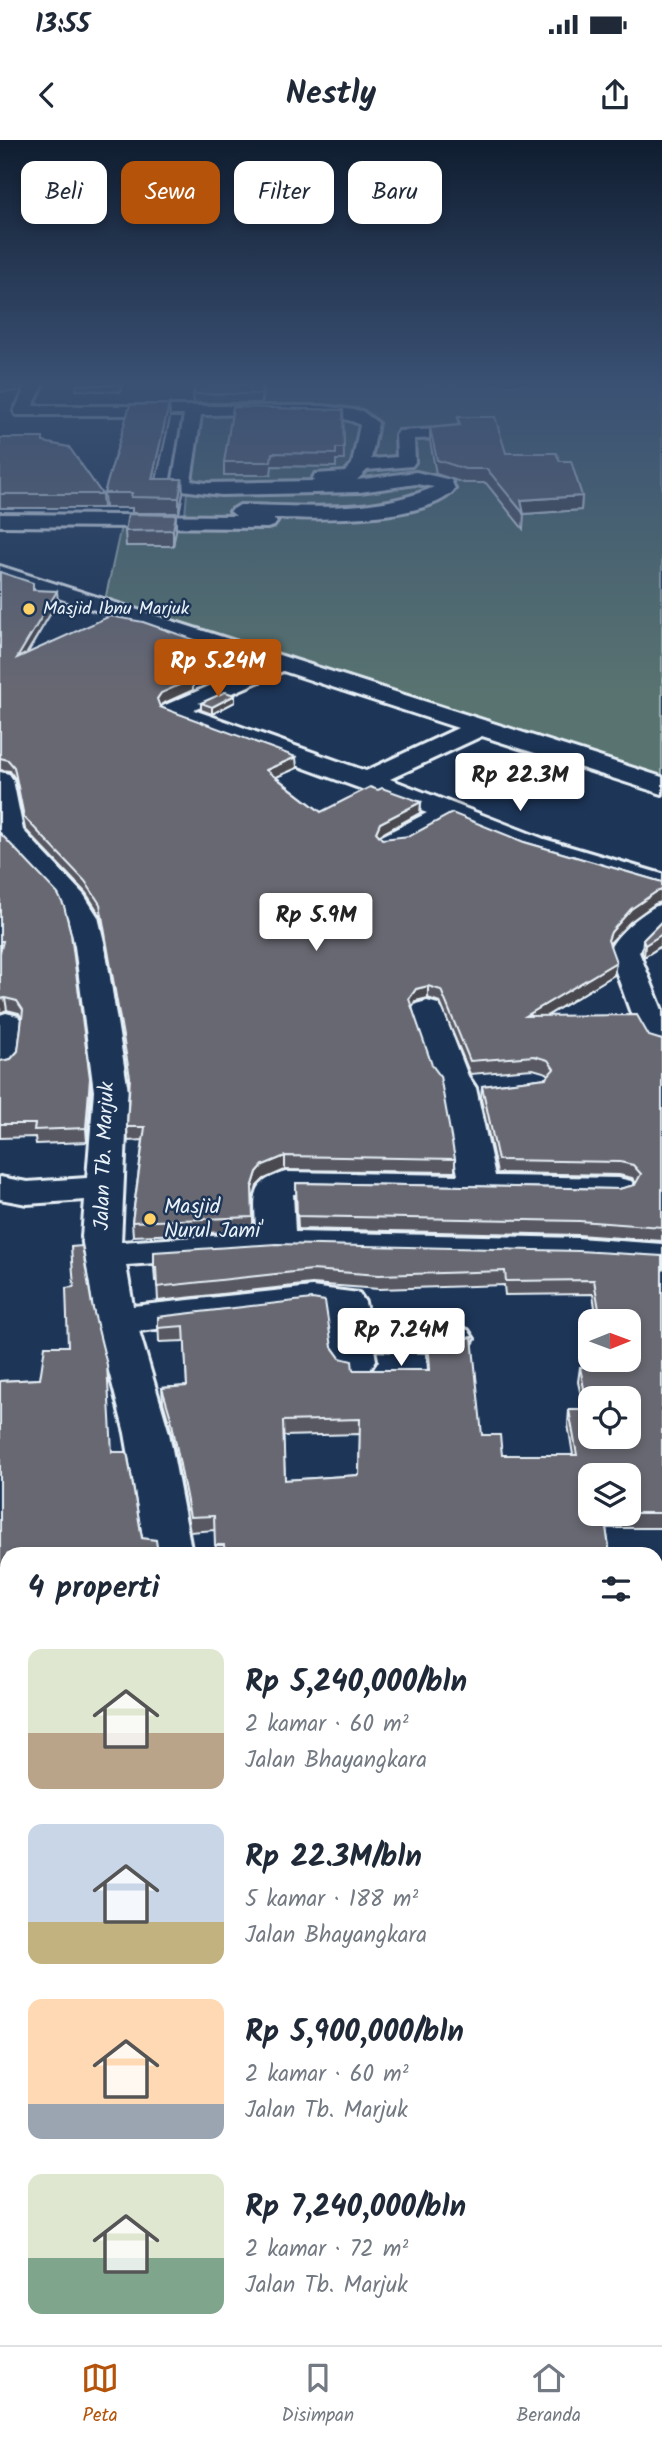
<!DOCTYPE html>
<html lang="id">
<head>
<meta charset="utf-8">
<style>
  body { margin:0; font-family:Kalam,sans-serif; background:#f2f2f3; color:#1f2937; height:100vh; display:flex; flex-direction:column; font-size:26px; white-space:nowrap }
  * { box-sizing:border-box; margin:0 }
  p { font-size:23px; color:#747a83 }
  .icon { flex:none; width:38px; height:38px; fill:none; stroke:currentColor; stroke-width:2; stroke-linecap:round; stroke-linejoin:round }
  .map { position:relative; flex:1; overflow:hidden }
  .side { position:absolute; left:0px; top:1407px; width:663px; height:798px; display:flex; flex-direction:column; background:#fff; border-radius:21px 21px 0 0; box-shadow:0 4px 10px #0003 }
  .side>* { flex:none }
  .banner { position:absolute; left:21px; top:21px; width:621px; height:63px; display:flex; gap:14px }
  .needle { width:46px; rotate:89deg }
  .buttons { position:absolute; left:578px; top:1169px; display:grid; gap:14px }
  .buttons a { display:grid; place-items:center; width:63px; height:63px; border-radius:14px; background:#fff; box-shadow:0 4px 10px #0003; font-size:35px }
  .price { position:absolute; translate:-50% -60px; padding:0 16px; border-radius:7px; background:#fff; color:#222; font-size:23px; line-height:46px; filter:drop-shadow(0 2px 4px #0008) }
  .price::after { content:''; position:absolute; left:50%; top:42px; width:21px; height:16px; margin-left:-10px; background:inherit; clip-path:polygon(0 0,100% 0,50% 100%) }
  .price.active { background:#b45309; color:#fff }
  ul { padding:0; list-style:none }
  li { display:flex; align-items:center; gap:21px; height:175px; padding:0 28px }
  li span { display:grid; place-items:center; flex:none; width:196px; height:140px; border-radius:14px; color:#555 }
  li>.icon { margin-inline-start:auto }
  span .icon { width:84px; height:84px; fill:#fffc; stroke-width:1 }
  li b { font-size:30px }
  h2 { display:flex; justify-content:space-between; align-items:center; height:84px; padding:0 28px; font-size:30px }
  .chip { padding:0 24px; border-radius:14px; background:#fff; box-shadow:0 4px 10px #0003; font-size:24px; line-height:63px }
  .chip.active { background:#b45309; color:#fff }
  .status { display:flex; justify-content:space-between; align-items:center; height:49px; padding:0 35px; background:#fff; direction:ltr }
  .status svg { height:19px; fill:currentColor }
  header { display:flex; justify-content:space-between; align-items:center; height:91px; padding:0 28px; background:#fff; font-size:32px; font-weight:700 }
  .dock { display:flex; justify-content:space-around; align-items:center; height:98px; border-top:2px solid #e0e1e3; background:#fff; font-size:19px; color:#747a83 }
  .dock a { display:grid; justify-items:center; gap:4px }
  .dock .active { color:#b45309 }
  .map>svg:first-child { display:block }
</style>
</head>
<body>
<div class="status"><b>13:55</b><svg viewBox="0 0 49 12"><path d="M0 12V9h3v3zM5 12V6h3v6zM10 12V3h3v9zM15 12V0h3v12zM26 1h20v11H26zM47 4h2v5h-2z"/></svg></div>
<header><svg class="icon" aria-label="back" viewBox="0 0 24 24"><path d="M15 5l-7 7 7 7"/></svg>Nestly<svg class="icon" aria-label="share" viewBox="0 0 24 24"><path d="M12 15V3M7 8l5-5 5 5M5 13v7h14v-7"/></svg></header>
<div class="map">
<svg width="662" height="2205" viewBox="0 0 662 2205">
  <rect width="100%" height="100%" fill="#1d3557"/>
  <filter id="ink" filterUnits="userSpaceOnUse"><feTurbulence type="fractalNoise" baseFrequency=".0143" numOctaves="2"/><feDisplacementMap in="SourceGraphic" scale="14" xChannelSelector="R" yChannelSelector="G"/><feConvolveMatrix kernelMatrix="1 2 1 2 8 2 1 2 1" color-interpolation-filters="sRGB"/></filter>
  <g filter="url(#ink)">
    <polygon fill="#587370" stroke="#a0b2b4" stroke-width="2" points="196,245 662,245 662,640 104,465 123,377 185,376"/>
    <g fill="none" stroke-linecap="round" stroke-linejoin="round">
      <g stroke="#e8f1f8" stroke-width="6">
        <g id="minor">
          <path d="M27 245H43L33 266H323L362 271 378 283 371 319 397 317 396 295 399 291 440 289 449 294 446 298 414 299 415 322 412 326 367 330 357 340 416 332 451 340 455 349C428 383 313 379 273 378L277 382 274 386 267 388 0 386V374L236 376 230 371 240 365C306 366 373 374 434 347L416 344 360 352 221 355 174 349 172 345 184 275H16L14 271ZM201 275C236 275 333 268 360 285L352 324 345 332 315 334 313 338 314 341 207 343 191 341Z"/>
          <path d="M0 426 662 637V654L482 596 390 639 544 699 662 734V752L524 711 451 682C431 693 405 714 382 708L378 702 382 696 427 673 163 576 160 571 163 566 260 524 0 439ZM283 531 458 588 366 631 194 570Z"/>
          <path d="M0 632 9 634 13 640 23 690 84 755 98 777 105 806 128 951 121 1102 256 1093C256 1059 247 1042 286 1032L458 1035 442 948 434 937 411 871 416 864 427 861 438 864 443 871 468 936 476 948 495 1036 618 1038 631 1041 637 1049 631 1057 618 1060 293 1054 295 1092 578 1098 662 1104V1128L578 1122 276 1115 126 1125 133 1166 312 1147 359 1153 365 1162 369 1183 454 1186 468 1190 474 1199 468 1208 454 1212 374 1209 376 1220 370 1230 355 1233 340 1230 334 1220 327 1173 312 1171 139 1191 169 1293 192 1414H146L125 1293 96 1181 82 1097 85 1060 27 1064 0 1059V1037L27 1042 87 1038 94 951 75 806 68 777 61 765 0 699Z"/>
          <path d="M662 764V789L639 812 662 870V911L650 908 633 879 609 812C613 796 647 768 662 764Z"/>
          <polygon points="6,873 18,876 22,883 17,923 12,930 0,933 0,875"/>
          <polygon points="7,1710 7,1758 0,1759 0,1711"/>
          <polygon points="656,1871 662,1873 662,1927 656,1925"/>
          <polygon points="364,2198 431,2198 434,2205 366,2205"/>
        </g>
      </g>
      <use href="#minor" fill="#1d3557" fill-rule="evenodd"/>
    </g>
    <g fill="#595962" stroke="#e8f1f8" stroke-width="2" fill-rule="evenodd">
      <polygon points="0,245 23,245 21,251 0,252"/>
      <polygon points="76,245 122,245 120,252 76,250"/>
      <polygon points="195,245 265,245 262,263 194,263 193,254"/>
      <polygon points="169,264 170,278 156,339 183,353 179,373 132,373 132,368 105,368 104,353"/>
      <polygon points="343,270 344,320 336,320 336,327 272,326 271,335 224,335 224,322"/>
      <polygon points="458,277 506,313 560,321 582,356 581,370 524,374 523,389 486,343 464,343 436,334 430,301 430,288 458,285"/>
      <polygon points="0,298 43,302 102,354 103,368 0,368"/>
      <polygon points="176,375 176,390 173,406 126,406 125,391"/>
      <polygon points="0,432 58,461 27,514 236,524 193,541 193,550 162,564 160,567 297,628 276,637 321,672 421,662 420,673 380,695 379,696 382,699 524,702 662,742 662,762 655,764 630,782 609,804 614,835 547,876 662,900 662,1101 578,1095 298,1089 296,1043 619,1049 635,1045 636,1043 632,1038 619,1035 497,1033 481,959 482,946 546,938 549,936 547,933 533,929 470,934 440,862 428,858 415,861 412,867 455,1019 455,1032 285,1030 264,1039 257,1046 253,1061 253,1091 133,1096 132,1082 143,1000 128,1001 127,987 129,943 101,776 86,753 25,689 15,639 10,631 0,630"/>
      <polygon points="235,555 235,562 212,574 201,570 201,563"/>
      <polygon points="0,693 91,951 87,1002 36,1004 35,997 0,998 0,921 11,919 18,911 22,879 19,873 7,870 0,873"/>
      <polygon points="662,781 662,806 644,817 642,813 643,800"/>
      <path d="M662 1116V1388H606L610 1414H216L215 1390 190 1392 172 1293 163 1262 162 1248 187 1246 185 1201 159 1202 158 1177 332 1207 340 1218 353 1230H428L427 1214 428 1199 482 1295 502 1315H573L568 1284 569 1270H584L578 1242 580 1227H602L600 1220H628V1181H597L593 1154 505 1155 504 1145 379 1149 312 1144 158 1161 157 1141H155L154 1127ZM360 1294 359 1335 285 1340 283 1296ZM628 1335V1374H590Z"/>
      <polygon points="92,1165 109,1242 7,1414 7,1530 0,1531 0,1241 40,1239 68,1206"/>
      <rect x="656" y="1520" width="6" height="145"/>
      <polygon points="662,1954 662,1996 656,1990 656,1960"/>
      <polygon points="662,2043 662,2166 657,2164 656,2182 656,2046"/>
      <polygon points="579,2198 656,2198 662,2205 584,2205"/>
    </g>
    <g fill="#494950" stroke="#e8f1f8" stroke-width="2">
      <polygon points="263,245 265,245 262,263 261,254"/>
      <polygon points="169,264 170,278 153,353 152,339"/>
      <polygon points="182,339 183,353 179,373 179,358"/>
      <polygon points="582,356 581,370 523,374 521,360"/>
      <polygon points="176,375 176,390 173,406 173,390"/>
      <polygon points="57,451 58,461 18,528 17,518"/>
      <polygon points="235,514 236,524 193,541 193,550 162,564 158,570 157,559 161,553 179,536"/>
      <polygon points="235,555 235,562 212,574 212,567"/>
      <polygon points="296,617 297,628 267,641 266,630"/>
      <polygon points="421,662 420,673 380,695 376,703 376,692 380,683"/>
      <polygon points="662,750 661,762 655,764 630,782 609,804 608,800 611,792 631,769 656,752"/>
      <polygon points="662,794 661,806 644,817 645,805"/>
      <polygon points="616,822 614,835 525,889 526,876"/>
      <polygon points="428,846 428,858 415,861 409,872 409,859 416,849"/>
      <polygon points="5,858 7,870 0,873 0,859"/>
      <polygon points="90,938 91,951 87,1002 86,988"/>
      <polygon points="285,1016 285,1030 264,1039 257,1046 253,1061 252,1048 257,1032 263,1025"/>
      <polygon points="7,2034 7,2052 4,2053 1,2036"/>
      <polygon points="660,2146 657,2164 657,2149"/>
    </g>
    <g fill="#686872" stroke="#e8f1f8" stroke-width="2" fill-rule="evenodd">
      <polygon points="195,245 263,245 261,254 193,254"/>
      <polygon points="169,264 152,339 182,339 179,358 131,357 132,353 104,353 130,265"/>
      <polygon points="233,267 343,270 344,308 336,308 336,314 272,313 271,322 224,322"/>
      <polygon points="458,277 495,277 506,313 556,313 560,321 571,321 582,356 521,360 524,374 487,329 465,329 437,320 430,288 460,285"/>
      <polygon points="0,298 43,298 43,302 69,307 102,354 0,354"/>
      <polygon points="128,374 176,375 173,390 125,391"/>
      <polygon points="0,432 33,443 33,450 57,451 17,518 110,476 143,482 235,514 179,536 193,539 161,553 157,559 160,567 296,617 266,630 321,672 370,647 378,650 382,648 421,662 380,683 376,692 382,699 410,696 452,673 524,702 662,742 662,750 656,752 631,769 611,792 608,800 616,822 526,876 637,875 649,896 662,900 662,1087 579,1081 297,1076 296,1043 619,1049 635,1045 641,1034 633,1025 620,1022 498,1020 482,946 546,938 554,929 548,920 534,916 470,921 441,850 428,846 416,849 409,859 432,925 440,936 455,1019 285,1016 263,1025 257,1032 252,1048 253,1077 132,1082 145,987 127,987 130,937 100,764 85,741 24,677 14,627 8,620 0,618"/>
      <polygon points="225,552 235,555 212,567 201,563"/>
      <polygon points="0,693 58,754 64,766 71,794 90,938 86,988 34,990 35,984 0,984 0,921 11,919 18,911 23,870 17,861 5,858 0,859 0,813 3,801 0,801"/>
      <polygon points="662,781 662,794 645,805 643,800"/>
      <path d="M276 1104 579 1111 662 1116V1373H628V1335H590V1374H604L610 1414H225L224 1405H215L214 1376 190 1377 171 1278 162 1248 187 1246 184 1186 158 1188V1177L312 1159 325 1161 332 1207 340 1218 352 1221 353 1230H430L428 1199 455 1200 472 1197 482 1295H500L502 1315H577L569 1270H588L580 1227 607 1226 605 1220H628V1181H601L594 1140 506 1141 505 1131 379 1135 312 1130 157 1147 156 1127H154V1112ZM590 1258H628V1297H590ZM360 1279 359 1335 285 1340 283 1281Z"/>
      <polygon points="82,1106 92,1165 107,1225 112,1312 127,1312 142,1398 156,1400 158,1414 7,1414 7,1513 0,1514 0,1241 40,1239 45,1206 68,1206 66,1148 74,1147 71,1107"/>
      <rect x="656" y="1520" width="6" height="130"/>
      <polygon points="0,1751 7,1751 7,2034 1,2036"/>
      <polygon points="662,1954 662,1970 656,1965 656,1960"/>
      <polygon points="662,2043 662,2147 660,2146 657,2149 656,2178 656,2046"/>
      <polygon points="656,2190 662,2190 662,2205 597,2205 593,2198 656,2198"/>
    </g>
  </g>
  <linearGradient id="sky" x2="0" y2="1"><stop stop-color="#101d30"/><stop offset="0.44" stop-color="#3a5174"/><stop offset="1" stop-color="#3a5174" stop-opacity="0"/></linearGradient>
  <rect width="662" height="553" fill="url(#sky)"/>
  <g fill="#ffd166" stroke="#1d3557" stroke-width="2.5">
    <circle cx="29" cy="469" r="7"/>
    <circle cx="150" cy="1079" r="7"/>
  </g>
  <g text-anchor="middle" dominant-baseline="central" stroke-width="5" stroke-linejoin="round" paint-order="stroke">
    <g font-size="18" fill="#e8f1f8" stroke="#1d3557" text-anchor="start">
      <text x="43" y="469">Masjid Ibnu Marjuk</text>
    </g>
    <g font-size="21" fill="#e8f1f8" stroke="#1d3557">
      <text transform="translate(105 1016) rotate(-88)">Jalan Tb. Marjuk</text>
    </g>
    <g font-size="21" fill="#e8f1f8" stroke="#1d3557" text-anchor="start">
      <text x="164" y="1067">Masjid<tspan x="164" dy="24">Nurul Jami'</tspan></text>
    </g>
  </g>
</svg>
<div class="buttons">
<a><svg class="needle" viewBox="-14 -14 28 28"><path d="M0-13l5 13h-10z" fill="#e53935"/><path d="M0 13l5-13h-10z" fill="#747a83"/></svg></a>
<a><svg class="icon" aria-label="locate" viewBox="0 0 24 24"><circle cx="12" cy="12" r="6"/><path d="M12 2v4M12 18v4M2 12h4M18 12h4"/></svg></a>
<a><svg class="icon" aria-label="layers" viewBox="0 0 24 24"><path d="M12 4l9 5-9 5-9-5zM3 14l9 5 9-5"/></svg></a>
</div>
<b class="price active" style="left:218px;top:559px">Rp 5.24M</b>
<b class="price" style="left:520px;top:673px">Rp 22.3M</b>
<b class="price" style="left:316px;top:813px">Rp 5.9M</b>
<b class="price" style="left:401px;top:1228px">Rp 7.24M</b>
<div class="banner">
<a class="chip">Beli</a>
<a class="chip active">Sewa</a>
<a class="chip">Filter</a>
<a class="chip">Baru</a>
</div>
<section class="side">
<h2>4 properti<svg class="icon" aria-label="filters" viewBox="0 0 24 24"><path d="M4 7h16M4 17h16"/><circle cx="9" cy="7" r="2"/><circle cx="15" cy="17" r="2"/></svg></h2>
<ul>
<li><span style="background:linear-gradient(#dfe7d0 60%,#b9a48a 0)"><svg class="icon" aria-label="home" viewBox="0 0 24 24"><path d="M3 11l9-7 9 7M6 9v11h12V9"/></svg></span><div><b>Rp 5,240,000/bln</b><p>2 kamar · 60 m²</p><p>Jalan Bhayangkara</p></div></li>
<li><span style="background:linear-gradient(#c9d6e8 70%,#c2b280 0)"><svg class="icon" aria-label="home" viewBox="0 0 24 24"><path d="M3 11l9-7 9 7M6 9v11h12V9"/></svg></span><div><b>Rp 22.3M/bln</b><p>5 kamar · 188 m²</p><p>Jalan Bhayangkara</p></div></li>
<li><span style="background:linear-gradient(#ffd9b3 75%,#9aa5b1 0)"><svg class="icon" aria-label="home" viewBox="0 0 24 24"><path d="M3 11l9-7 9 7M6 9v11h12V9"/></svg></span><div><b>Rp 5,900,000/bln</b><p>2 kamar · 60 m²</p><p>Jalan Tb. Marjuk</p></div></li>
<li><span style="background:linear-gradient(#dfe7d0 60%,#7fa58c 0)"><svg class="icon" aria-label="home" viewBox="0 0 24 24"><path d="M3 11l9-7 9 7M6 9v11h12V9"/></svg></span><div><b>Rp 7,240,000/bln</b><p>2 kamar · 72 m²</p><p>Jalan Tb. Marjuk</p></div></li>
</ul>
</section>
</div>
<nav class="dock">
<a class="active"><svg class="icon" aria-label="map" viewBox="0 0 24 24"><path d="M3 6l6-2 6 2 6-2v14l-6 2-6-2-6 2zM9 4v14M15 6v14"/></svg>Peta</a>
<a><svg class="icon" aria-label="saved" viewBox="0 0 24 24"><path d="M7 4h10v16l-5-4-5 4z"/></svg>Disimpan</a>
<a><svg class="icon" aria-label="home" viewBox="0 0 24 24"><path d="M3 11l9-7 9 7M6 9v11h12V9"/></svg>Beranda</a>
</nav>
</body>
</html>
